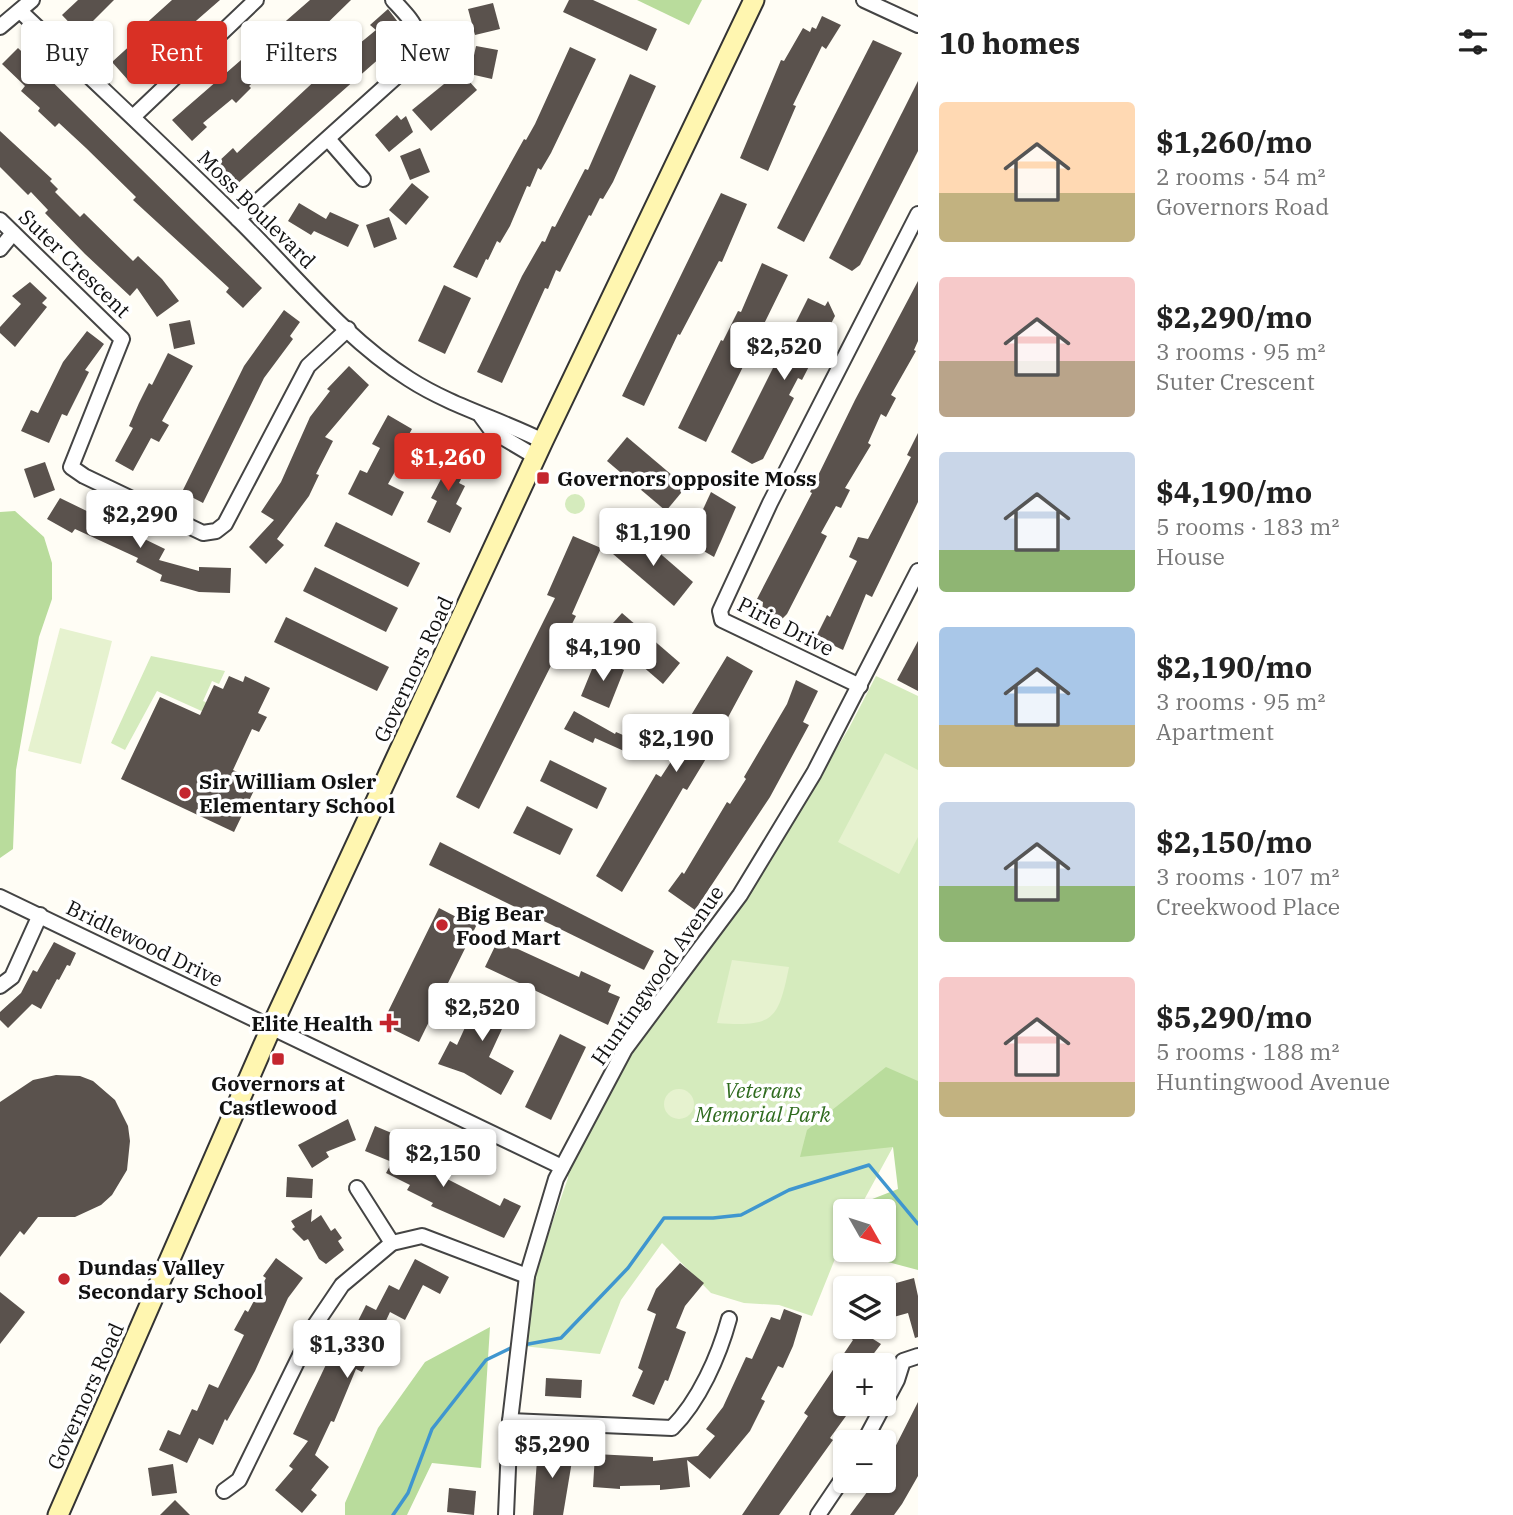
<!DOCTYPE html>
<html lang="en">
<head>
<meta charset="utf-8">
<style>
  body { margin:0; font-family:"IBM Plex Serif",serif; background:#f6f6f6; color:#222; height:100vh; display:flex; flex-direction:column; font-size:26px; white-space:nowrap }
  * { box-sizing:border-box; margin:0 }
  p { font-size:23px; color:#767676 }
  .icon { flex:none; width:38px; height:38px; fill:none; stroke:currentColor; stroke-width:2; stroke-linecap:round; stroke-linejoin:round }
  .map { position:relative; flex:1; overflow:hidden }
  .drawer { display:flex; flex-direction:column; background:#fff; width:595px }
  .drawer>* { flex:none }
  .hud { position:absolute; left:21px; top:21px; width:665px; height:63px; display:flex; gap:14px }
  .needle { width:46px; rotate:129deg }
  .controls { position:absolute; left:833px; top:1199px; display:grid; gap:14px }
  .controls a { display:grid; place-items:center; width:63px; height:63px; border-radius:7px; background:#fff; box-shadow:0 2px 5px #0004; font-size:35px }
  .price { position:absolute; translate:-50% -60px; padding:0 16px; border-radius:7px; background:#fff; color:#222; font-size:23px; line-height:46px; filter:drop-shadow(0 2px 4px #0008) }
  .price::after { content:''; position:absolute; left:50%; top:42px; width:21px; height:16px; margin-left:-10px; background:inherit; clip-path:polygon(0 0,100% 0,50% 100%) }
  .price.selected { background:#d93025; color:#fff }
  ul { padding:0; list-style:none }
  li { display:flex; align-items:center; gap:21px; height:175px; padding:0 21px }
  li span { display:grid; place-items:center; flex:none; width:196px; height:140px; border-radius:7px; color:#555 }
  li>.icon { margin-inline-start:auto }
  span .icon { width:84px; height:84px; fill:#fffc; stroke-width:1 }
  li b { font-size:30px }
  h2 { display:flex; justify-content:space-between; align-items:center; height:84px; padding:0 21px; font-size:30px }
  .pill { padding:0 24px; border-radius:7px; background:#fff; box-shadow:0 2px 5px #0004; font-size:24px; line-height:63px }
  .pill.selected { background:#d93025; color:#fff }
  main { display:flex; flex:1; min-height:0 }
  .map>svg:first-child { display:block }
</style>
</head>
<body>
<main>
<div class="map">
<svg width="918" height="1515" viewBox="0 0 918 1515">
  <rect width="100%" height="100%" fill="#fffdf5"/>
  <g fill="#d5ebbd">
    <circle cx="575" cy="504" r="10"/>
    <polygon points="151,656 225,671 219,684 212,681 203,701 210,704 206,713 157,691 125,750 111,743"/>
    <polygon points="876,676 918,696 918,1101 858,1211 845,1211 845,1234 812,1316 779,1305 744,1303 711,1293 662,1243 621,1300 600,1354 522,1346 533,1278 568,1178 568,1170 629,1053 758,878 849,728"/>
  </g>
  <g fill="#b9dc9c">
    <polygon points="637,0 702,0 689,25"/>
    <polygon points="15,511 44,537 52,563 52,599 39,637 16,770 13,849 0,858 0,512"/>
    <polygon points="886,1067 918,1081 918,1270 869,1257 868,1250 884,1250 884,1211 863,1211 862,1203 898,1189 893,1147 800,1157 807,1130"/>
    <polygon points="490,1327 481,1468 432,1463 407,1515 345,1515 345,1503 378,1428 425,1362"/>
  </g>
  <g fill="#e6f2cf">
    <polygon points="60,628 112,641 81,764 28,751"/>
    <polygon points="885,753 918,770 918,837 899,874 838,842"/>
    <path d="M732 960 789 967C778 1021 773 1027 717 1023Z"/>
    <circle cx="679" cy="1104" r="15"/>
  </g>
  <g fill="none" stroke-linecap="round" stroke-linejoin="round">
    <g stroke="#3f96cf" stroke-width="3.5">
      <polyline points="523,1345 561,1338 628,1268 664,1218 713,1218 741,1215 789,1190 869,1165 918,1224"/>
      <polyline points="393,1515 408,1493 432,1429 486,1360 515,1346"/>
    </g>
  </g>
  <g fill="#5a524d">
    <polygon points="78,0 114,0 80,34 62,15"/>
    <polygon points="172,0 220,0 128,80 112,62 135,41 131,37"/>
    <polygon points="310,0 351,0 309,41 304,37 249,86 251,88 236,103 232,99 203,123 207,127 192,141 172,120"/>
    <polygon points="569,0 593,0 657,29 647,51 563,12"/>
    <polygon points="493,3 500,29 475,35 468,9"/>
    <polygon points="388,9 407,34 236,185 217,163 233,148 237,153 321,75 376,30 370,25"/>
    <polygon points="822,16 841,25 826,49 822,46 793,105 796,106 768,171 740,158 781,60 784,61 803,28 810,32 812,27 816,29"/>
    <polygon points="873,40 902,53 804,242 777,228"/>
    <polygon points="476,46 498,50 492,79 470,74"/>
    <polygon points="570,47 596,59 551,153 541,170 538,168 530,187 527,186 510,226 500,243 497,241 488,260 486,259 477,278 453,267 524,139 526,140 535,124"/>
    <polygon points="18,48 262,288 243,308 226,292 229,288 133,200 136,197 86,148 59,123 55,127 38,111 40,108 21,91 25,86 2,64"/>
    <polygon points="460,71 477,90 431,131 412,110"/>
    <polygon points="630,74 656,86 613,182 603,199 600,198 591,216 589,215 560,272 556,270 548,289 545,288 502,383 477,372 522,276 542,241 545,242 552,226 555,227 585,169 588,170"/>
    <polygon points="918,81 918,151 860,265 852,271 829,258"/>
    <polygon points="397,115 401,120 406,116 413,132 389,152 375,135"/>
    <polygon points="0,131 52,179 50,181 58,189 55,192 80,217 84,213 133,261 138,256 162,279 179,301 157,317 137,288 130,296 85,254 45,213 48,210 31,192 28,195 0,167"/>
    <polygon points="420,148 430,172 410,180 400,156"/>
    <polygon points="412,183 429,197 406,225 389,210"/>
    <polygon points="721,193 747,204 722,262 719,261 680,335 678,334 644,406 622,396"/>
    <polygon points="299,203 326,219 330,212 359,225 348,247 314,231 311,235 288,221"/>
    <polygon points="389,217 397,239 374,248 366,225"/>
    <polygon points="762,263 788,275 706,442 678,428 721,340 723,341 738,311 741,312"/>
    <polygon points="918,281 918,341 914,350 916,351 891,395 896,398 886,417 881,414 868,443 871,445 845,488 850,490 841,508 836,506 821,533 827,536 787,614 780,621 762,611 763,602 757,599 812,493 810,492 855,400"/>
    <polygon points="30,282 47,298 42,303 47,307 15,347 0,333 0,327 21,304 12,296"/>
    <polygon points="444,285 471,298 445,354 418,341"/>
    <polygon points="808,298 825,306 828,301 835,316 802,380 798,378 789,395 794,398 763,459 752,464 731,452"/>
    <polygon points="284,310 300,322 290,336 293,339 264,378 203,503 182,492 244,366"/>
    <polygon points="190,320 195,344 174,349 169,324"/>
    <polygon points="87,331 104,344 85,370 89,372 67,416 62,414 49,443 21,431 31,410 38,413 63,362"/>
    <polygon points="168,353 193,366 162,421 169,425 159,442 151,438 133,471 115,461 133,428 129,426 139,403 149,383 152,385"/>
    <polygon points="349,366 369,385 325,437 333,441 316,474 319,475 309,496 277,539 284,545 266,564 249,547 274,520 261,512 281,482 310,417 330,391 327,389"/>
    <polygon points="388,415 412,429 402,447 407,450 388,484 404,492 392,516 348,494 360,470 367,473 380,448 372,444"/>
    <polygon points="918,433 918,502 872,597 866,594 843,650 816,637 827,615 830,617 857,561 849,557 858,537 868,539 911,457 907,455"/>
    <polygon points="627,437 686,487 666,511 607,461"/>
    <polygon points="446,453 469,464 459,483 465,486 456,504 462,508 450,533 427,522 437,501 431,498 441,479 435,476"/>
    <polygon points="45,462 55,490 34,498 24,469"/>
    <polygon points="711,492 736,507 714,557 688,542"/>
    <polygon points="60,498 165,549 159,560 199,571 199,567 231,568 230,593 199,592 160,581 162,575 136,562 138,558 75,529 72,533 47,519"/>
    <polygon points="336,522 420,563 408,587 324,546"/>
    <polygon points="633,530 693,582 674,606 613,554"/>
    <polygon points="573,536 601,548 572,614 576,616 479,809 456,797 555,598 547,595"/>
    <polygon points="315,567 398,608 386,632 303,591"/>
    <polygon points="622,613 680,663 663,684 604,633"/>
    <polygon points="286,617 389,667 377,691 274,642"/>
    <polygon points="918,641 918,691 897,680"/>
    <polygon points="727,656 753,671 704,762 687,790 683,788 622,892 596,876 656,774 661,777 674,757 694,720 690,717"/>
    <polygon points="597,657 624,670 609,708 581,696"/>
    <polygon points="229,676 243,682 245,676 270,688 258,713 267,717 259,732 252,729 233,770 258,782 234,832 121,779 160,697 200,715 214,685 223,689"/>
    <polygon points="796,680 818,691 803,722 809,725 770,797 695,910 668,891 682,872 684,874 727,802 730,804 746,779 744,777 787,704"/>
    <polygon points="574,711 615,734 616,732 630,738 624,751 595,738 593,743 564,729"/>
    <polygon points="550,760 607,788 597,809 540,781"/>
    <polygon points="527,806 573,829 560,855 513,833"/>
    <polygon points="440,842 654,951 644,970 429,865"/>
    <polygon points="439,908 466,922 470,913 480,918 419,1042 382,1024"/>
    <polygon points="498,940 579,977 581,971 611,985 608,992 620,997 608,1025 485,967"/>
    <polygon points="54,942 76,953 70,966 67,965 59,980 57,979 41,1009 32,1004 8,1028 0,1020 0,1012 21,993 33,970 37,972"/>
    <polygon points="483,988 514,1003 489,1057 514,1071 501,1095 464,1073 438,1064 450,1041 457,1045"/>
    <polygon points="560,1034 586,1047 551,1120 525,1107"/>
    <polygon points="56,1075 80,1076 93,1081 115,1100 128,1126 130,1141 127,1170 112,1195 101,1205 75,1217 38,1217 24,1235 20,1231 0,1257 0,1102 33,1080"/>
    <polygon points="348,1119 356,1140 326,1152 329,1157 312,1168 298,1145"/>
    <polygon points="375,1126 394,1134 390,1144 416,1158 414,1162 500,1206 504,1198 521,1206 504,1238 431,1206 433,1203 407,1190 410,1185 386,1173 392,1162 365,1151"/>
    <polygon points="287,1177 313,1179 312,1198 286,1197"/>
    <polygon points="312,1209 311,1222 321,1215 331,1231 335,1228 342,1238 338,1241 344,1250 326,1264 319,1259 308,1239 304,1241 292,1229 295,1227 291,1221"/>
    <polygon points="276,1258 303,1278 288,1298 255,1371 227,1421 225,1419 213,1445 199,1438 187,1463 159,1450 168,1430 180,1435 192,1409 197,1411 209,1384 218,1388 244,1335 234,1330 245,1310 248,1312 266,1278 263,1276"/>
    <polygon points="415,1259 449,1277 440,1294 423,1285 405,1320 390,1312 362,1372 356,1369 334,1422 331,1421 315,1455 329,1467 311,1490 317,1495 302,1513 275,1490 293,1469 289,1466 308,1441 293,1434 341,1333 350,1337 366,1305 376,1310 389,1285 399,1290"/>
    <polygon points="680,1263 704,1283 685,1306 676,1328 686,1332 668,1381 665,1380 654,1405 632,1396 643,1371 638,1368 656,1314 647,1310 656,1289"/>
    <polygon points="914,1278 918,1296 918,1337 915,1338 908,1313 890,1318 882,1287"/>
    <polygon points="0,1292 25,1312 0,1344"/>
    <polygon points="784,1309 802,1316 793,1346 783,1368 778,1366 761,1399 765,1401 750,1431 710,1479 687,1460 690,1487 660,1490 660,1485 620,1486 620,1489 593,1487 595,1454 653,1457 653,1461 698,1456 715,1436 706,1429 723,1407 746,1357 752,1359 771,1317 780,1320"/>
    <polygon points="835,1326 882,1326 873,1339 881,1344 865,1365 845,1365 845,1404 840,1412 846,1416 830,1438 833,1440 779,1515 742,1515 791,1442 808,1416 804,1413 853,1340"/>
    <polygon points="546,1378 582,1380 581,1398 545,1396"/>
    <polygon points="918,1402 918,1476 902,1504 894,1515 850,1515 876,1480 884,1480 884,1469"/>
    <polygon points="538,1446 574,1449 563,1515 533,1515"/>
    <polygon points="173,1464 177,1493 152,1496 148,1468"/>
    <polygon points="449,1488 476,1491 474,1515 447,1512"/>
    <polygon points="175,1500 190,1515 160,1515"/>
  </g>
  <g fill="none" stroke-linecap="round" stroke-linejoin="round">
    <g stroke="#444" stroke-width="18">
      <g id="street">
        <polyline points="864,0 918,25"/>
        <path d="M20 11C93 80 167 149 239 220 293 273 344 338 409 379 451 406 499 419 543 441"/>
        <polyline points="0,27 32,0"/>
        <polyline points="133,117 256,0"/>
        <polyline points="329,140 363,179"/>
        <path d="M238 219 408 66C428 35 415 24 393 0"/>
        <polyline points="0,220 122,339 71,467 84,476 203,533 216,531 225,524 308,366 348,329"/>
        <polyline points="0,249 13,233"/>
        <polyline points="481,416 492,431 536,457"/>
        <polyline points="860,686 722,620 720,611 770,503 918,214"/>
        <polyline points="0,897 562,1167"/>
        <polyline points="0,986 12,977 40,915"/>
        <polyline points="357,1188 392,1243"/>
        <path d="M510 1421 672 1428C699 1401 719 1356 729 1319"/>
        <polyline points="864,1442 897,1380 903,1361 918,1356"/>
        <polyline points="224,1491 239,1480 315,1325 342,1285 392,1243 422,1236 527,1276"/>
        <polyline points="506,1515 510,1421 527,1276 556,1179 625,1049 740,895 814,773 918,571"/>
        <polyline points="818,1515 845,1475"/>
      </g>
    </g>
    <g stroke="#333" stroke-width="23">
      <polyline id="secondary" points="58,1515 271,1028 543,441 754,0"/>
    </g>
    <use href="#street" stroke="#fff" stroke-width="14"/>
    <use href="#secondary" stroke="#fff6b0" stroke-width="19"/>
  </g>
  <g fill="#c4262e" stroke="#fff" stroke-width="2.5">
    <rect x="536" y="471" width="14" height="14" rx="3.5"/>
    <circle cx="185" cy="793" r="7"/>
    <circle cx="442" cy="925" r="7"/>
    <path d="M385.5 1012.5h7v7h7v7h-7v7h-7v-7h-7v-7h7z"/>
    <rect x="271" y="1052" width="14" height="14" rx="3.5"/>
    <circle cx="64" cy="1279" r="7"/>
  </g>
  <g text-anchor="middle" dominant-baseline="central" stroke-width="7" stroke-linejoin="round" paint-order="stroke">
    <g font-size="21" fill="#111" stroke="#fff">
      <text transform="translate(257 209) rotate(45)">Moss Boulevard</text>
      <text transform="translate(75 263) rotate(44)">Suter Crescent</text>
      <text transform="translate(786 626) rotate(27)">Pirie Drive</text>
      <text transform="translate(413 669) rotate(-65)">Governors Road</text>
      <text transform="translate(145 943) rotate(26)">Bridlewood Drive</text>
      <text transform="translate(657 975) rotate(-55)">Huntingwood Avenue</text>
      <text transform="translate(85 1396) rotate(-66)">Governors Road</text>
    </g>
    <g font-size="21" font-weight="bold" fill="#111" stroke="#fff" text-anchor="start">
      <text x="557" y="478">Governors opposite Moss</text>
      <text x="199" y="781">Sir William Osler<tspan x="199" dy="24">Elementary School</tspan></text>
      <text x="456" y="913">Big Bear<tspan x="456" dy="24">Food Mart</tspan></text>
      <text x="373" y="1023" text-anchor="end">Elite Health</text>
      <text x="278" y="1083" text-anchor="middle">Governors at<tspan x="278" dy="24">Castlewood</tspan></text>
      <text x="78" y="1267">Dundas Valley<tspan x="78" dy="24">Secondary School</tspan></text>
    </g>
    <g font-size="21" font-style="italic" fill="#2f6b1f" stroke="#fff">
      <text x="763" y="1090">Veterans<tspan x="763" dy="24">Memorial Park</tspan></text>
    </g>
  </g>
</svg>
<div class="controls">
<a><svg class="needle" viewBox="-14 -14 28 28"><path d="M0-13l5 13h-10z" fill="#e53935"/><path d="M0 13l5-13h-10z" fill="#767676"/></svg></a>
<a><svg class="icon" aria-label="layers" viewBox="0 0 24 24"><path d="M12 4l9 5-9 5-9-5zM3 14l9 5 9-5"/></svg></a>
<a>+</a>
<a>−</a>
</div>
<b class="price" style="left:784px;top:382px">$2,520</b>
<b class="price selected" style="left:448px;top:493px">$1,260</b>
<b class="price" style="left:140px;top:550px">$2,290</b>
<b class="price" style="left:653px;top:568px">$1,190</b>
<b class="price" style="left:603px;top:683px">$4,190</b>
<b class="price" style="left:676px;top:774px">$2,190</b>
<b class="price" style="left:482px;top:1043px">$2,520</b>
<b class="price" style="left:443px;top:1189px">$2,150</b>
<b class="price" style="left:347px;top:1380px">$1,330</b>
<b class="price" style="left:552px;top:1480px">$5,290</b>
<div class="hud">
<a class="pill">Buy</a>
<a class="pill selected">Rent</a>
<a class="pill">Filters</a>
<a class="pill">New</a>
</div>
</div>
<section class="drawer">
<h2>10 homes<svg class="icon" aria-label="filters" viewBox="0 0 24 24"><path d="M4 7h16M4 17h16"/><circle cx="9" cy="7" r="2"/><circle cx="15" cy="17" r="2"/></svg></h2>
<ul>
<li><span style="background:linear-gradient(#ffd9b3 65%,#c2b280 0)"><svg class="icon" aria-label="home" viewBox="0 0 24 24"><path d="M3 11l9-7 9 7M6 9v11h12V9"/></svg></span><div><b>$1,260/mo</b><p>2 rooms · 54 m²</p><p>Governors Road</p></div></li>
<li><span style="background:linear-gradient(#f6c9c9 60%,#b9a48a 0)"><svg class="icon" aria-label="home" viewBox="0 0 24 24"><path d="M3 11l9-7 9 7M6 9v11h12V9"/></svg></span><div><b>$2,290/mo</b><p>3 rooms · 95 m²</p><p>Suter Crescent</p></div></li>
<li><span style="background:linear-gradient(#c9d6e8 70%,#8fb573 0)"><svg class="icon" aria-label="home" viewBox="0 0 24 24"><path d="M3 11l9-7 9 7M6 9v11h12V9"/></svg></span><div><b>$4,190/mo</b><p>5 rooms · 183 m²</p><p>House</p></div></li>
<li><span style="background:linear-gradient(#a9c7e8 70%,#c2b280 0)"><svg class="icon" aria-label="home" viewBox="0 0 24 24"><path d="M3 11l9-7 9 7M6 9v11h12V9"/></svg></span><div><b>$2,190/mo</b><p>3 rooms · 95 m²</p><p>Apartment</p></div></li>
<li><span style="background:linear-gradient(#c9d6e8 60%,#8fb573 0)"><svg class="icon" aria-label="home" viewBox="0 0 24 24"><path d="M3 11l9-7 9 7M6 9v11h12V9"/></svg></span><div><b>$2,150/mo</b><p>3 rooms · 107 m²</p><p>Creekwood Place</p></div></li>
<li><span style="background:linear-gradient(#f6c9c9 75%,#c2b280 0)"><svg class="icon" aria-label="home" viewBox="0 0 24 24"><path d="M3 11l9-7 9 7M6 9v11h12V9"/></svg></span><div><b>$5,290/mo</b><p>5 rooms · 188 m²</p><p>Huntingwood Avenue</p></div></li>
</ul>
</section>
</main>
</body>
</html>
